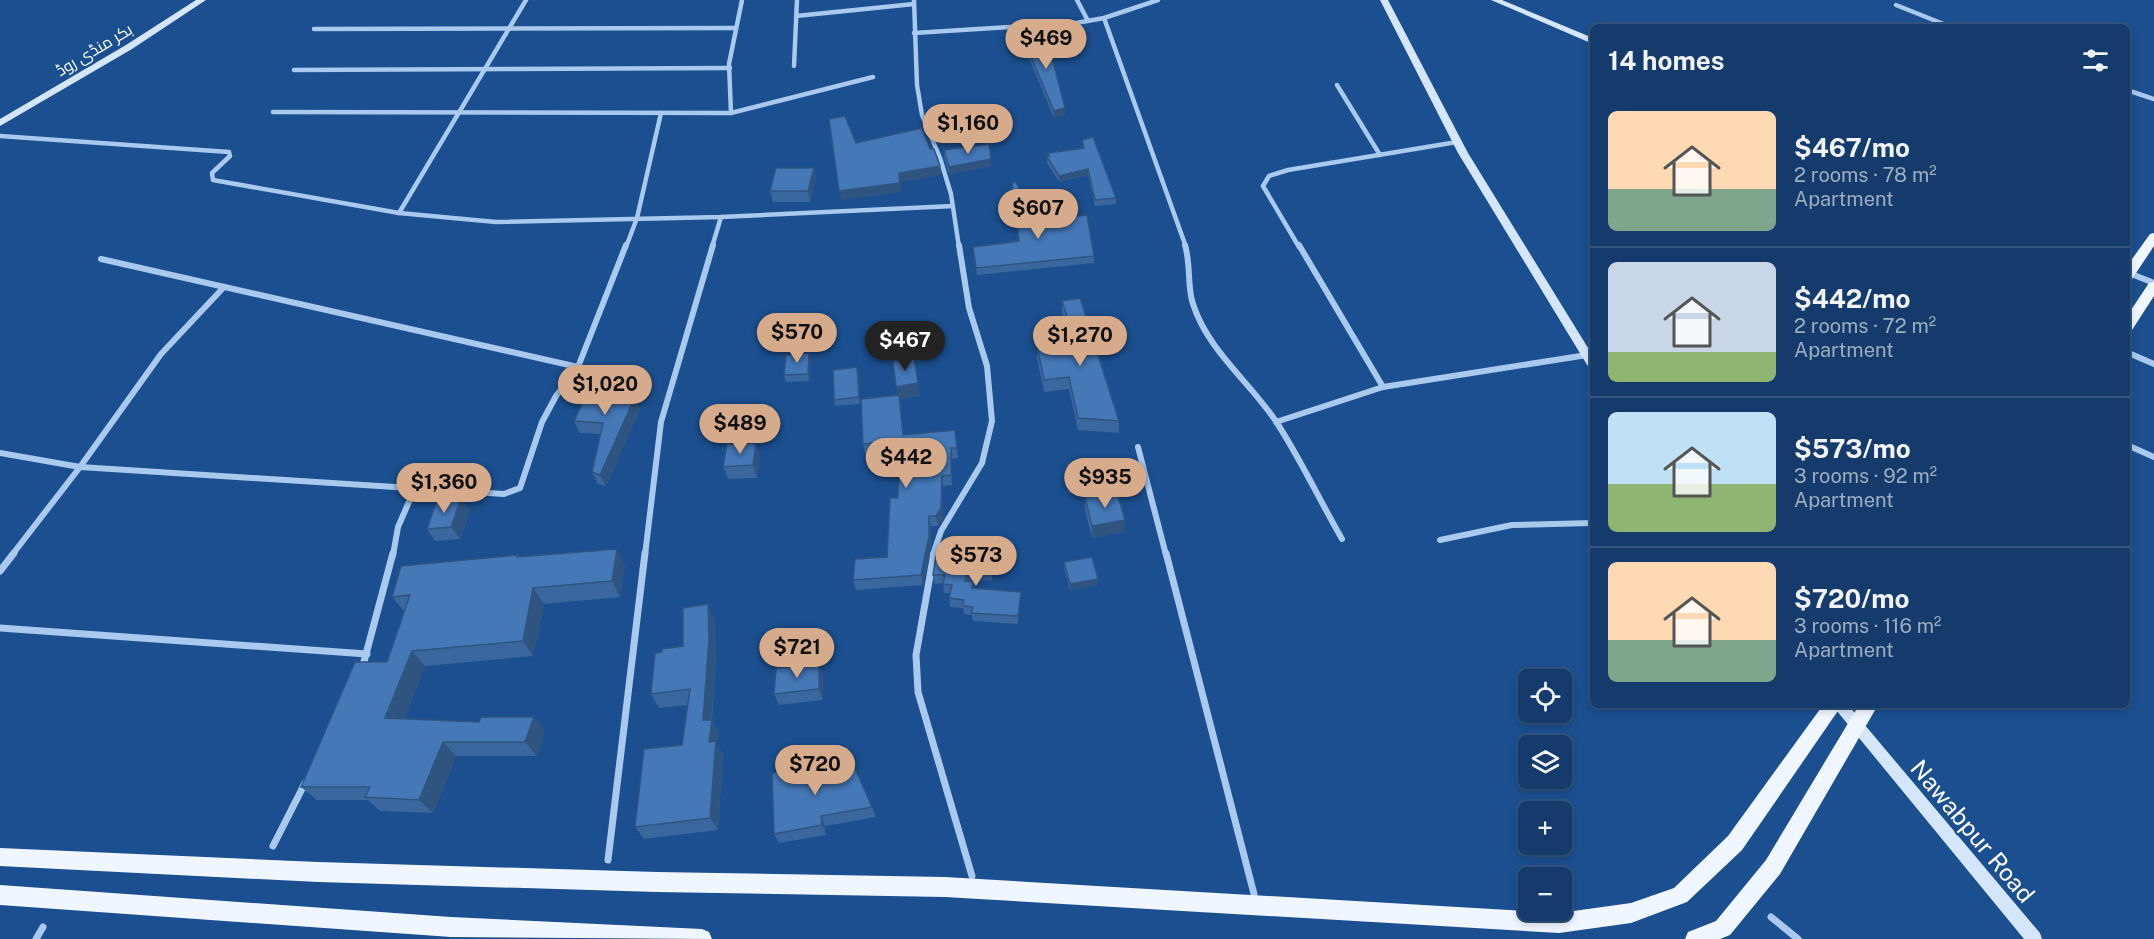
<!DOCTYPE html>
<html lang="en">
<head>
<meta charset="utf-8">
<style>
  body { margin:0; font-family:"Public Sans",Cairo,sans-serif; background:#214673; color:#f1f3f6; height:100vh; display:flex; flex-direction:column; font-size:22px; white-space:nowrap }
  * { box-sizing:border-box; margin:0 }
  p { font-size:20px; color:#9dadc1 }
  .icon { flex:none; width:33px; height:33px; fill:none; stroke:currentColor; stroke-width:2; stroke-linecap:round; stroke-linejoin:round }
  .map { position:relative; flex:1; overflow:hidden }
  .sheet { position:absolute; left:1590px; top:24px; width:540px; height:684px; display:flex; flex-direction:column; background:#143b6b; border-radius:9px; box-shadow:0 3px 9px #0003,0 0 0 2px #33557e }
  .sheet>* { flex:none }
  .tools { position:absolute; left:1518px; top:669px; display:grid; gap:12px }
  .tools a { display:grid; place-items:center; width:54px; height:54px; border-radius:9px; background:#143b6b; box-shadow:0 3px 9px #0003,0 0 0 2px #33557e; font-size:30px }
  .price { position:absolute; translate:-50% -51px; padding:0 14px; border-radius:21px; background:#d6ab8b; color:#111; font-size:20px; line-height:39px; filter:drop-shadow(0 2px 3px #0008) }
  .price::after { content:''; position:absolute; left:50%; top:36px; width:18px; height:14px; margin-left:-9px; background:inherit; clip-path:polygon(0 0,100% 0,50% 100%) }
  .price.on { background:#222; color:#fff }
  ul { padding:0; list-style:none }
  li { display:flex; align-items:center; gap:18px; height:150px; padding:0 18px }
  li+li { border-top:2px solid #33557e }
  li span { display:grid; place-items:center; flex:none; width:168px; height:120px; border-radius:9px; color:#555 }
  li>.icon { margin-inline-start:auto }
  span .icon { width:72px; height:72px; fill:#fffc; stroke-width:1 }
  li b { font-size:26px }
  h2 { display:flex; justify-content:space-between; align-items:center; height:72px; padding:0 18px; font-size:26px }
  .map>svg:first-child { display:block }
</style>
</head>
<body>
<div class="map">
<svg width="2154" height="939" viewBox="0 0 2154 939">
  <rect width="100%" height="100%" fill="#1b4f8f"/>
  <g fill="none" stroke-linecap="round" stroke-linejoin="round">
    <g stroke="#a9c9ee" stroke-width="4.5">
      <polyline points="914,0 917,85 922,115 940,158 951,194 959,247"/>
      <polyline points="1077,0 1088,21"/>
      <polyline points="1896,5 1951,27"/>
      <polyline points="796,16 914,4"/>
      <polyline points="1104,18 1186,247"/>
      <polyline points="314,29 736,28"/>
      <polyline points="914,33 1076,23 1104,18 1158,0"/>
      <polyline points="794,66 797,0"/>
      <polyline points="294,70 730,68"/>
      <polyline points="1337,85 1380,155"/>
      <polyline points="2127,90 2154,99"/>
      <polyline points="273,112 731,113 873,77"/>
      <polyline points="731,113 729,64 742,0"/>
      <polyline points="0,136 229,152 230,156 212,173 213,180 399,213 496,222 721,217 953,206"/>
      <polyline points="399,213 526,0"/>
      <polyline points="626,247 637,218 661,113"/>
      <polyline points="712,247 721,217"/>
      <polyline points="1299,247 1263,186 1269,176 1288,170 1457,142"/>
    </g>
    <g stroke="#a9c9ee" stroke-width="6">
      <path d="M1185 245C1191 265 1187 287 1193 304 1208 351 1251 383 1277 423 1301 460 1320 501 1342 539"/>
      <polyline points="1299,245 1383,387"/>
      <polyline points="101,259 578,367"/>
      <polyline points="2129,273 2154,283"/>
      <polyline points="2131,354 2154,364"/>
      <polyline points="1276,422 1383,387 1587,355"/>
      <polyline points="2127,445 2154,457"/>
      <polyline points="1138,447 1166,555"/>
      <polyline points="0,453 80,467 504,494 520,488 542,422 556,396 578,367 626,245"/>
      <polyline points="1440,540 1512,525 1593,523"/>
      <polyline points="12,555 80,467 161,354 224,287"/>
      <polyline points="393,555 398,527 415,488"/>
      <polyline points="645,555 661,422 713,245"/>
      <polyline points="933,555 941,531 982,463 992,421 987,366 969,308 959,245"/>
    </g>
    <g stroke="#a9c9ee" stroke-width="7">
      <polyline points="934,553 916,655 918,692 972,876"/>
      <polyline points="1166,553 1254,894"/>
      <polyline points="0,571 14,553"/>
      <polyline points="0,628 367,654"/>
      <polyline points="362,669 393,553"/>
      <polyline points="273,846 305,783"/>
      <polyline points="608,860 645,553"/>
      <polyline points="1771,917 1798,939"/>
      <polyline points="36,939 43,927"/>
    </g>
    <g fill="#d6e6fa" fill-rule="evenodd">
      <polygon points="196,0 206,0 132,49 0,126 0,119 126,45"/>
      <polygon points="1380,0 1388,0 1468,153 1593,356 1593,369 1589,368 1458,153"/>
      <polygon points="1491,0 1502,0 1593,38 1593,44"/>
      <polygon points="1832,705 1848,705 2040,933 2042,939 2024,939"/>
    </g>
    <g fill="#f0f6ff" fill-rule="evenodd">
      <polygon points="2154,233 2154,246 2132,279 2127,280 2127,266 2150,234"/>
      <polygon points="2154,282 2154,296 2132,330 2127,332 2127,316 2149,283"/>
      <polygon points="1823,705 1842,705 1742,850 1687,902 1631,923 1559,933 945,897 657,892 318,882 0,866 0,848 318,862 657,872 945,877 1559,913 1631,903 1674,888 1728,836"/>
      <polygon points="1859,705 1878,705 1780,874 1730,935 1720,939 1685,939 1688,932 1716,921 1766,860"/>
      <polygon points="0,885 451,917 702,929 709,932 712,939 451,937 0,905"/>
    </g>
  </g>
  <g fill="#3a679d">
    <polygon points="1024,40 1065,115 1054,118 1024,46"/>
    <polygon points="1082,140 1116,198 1116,204 1095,206 1088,175 1059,182 1047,163 1048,153 1082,148"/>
    <polygon points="944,150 991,166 949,174 944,157"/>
    <polygon points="814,168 816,179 810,202 773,202 770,191"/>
    <polygon points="1070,217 1094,256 1094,263 977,275 974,253 1018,241 1036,225 1070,222"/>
    <polygon points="1062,301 1119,421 1119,433 1078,430 1069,389 1044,392 1037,358 1037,346 1060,343 1060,337 1069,336 1062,313"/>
    <polygon points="809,353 811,360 809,381 786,382 784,375"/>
    <polygon points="859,374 860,404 835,406 834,400"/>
    <polygon points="626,383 632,395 631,397 640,409 606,486 598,484 592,472 600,434 580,433 574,421"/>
    <polygon points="898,395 920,396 900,399 904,435 955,430 958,458 952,459 952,485 943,486 943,518 938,526 931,526 931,545 923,585 856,590 853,580 887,557 898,498 899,450 865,454 863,444"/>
    <polygon points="760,456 757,478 728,479 723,467"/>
    <polygon points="1067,463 1090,486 1090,492 1068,493"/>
    <polygon points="1085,497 1124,532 1092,538 1085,510"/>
    <polygon points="470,511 460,539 435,541 427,529"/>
    <polygon points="518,555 519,557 625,565 620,597 544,604 533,656 425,666 404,719 545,731 537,756 456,756 433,813 380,811 368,800 317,800 301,787 387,662 404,611 392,597"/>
    <polygon points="1064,562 1098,585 1070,590 1064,568"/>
    <polygon points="992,569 992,580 973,581 974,588 1021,592 1021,600 1018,624 973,621 972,615 964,614 963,608 950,607 949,598 950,593 944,593 943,583 934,584 933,575"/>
    <polygon points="714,619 716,654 712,720 719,734 717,745 723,754 718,830 644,839 635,827 682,745 688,705 659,708 651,694 662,652 683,646"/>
    <polygon points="819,664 823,675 823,700 779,705 774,694"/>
    <polygon points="818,765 821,772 872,807 876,817 825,826 826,835 779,843 774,834"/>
  </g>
  <g fill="#305480">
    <polygon points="1065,108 1065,115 1054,118 1054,111"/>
    <polygon points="991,159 991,166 949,174 949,167"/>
    <polygon points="940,166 941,175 901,182 901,192 841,200 839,191 899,173"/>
    <polygon points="814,168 816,179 810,202 808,191"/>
    <polygon points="1088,169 1088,175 1059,182 1059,176"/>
    <polygon points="809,353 811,360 809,381 808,374"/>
    <polygon points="857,367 859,374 860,404 859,397"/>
    <polygon points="626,383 632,395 626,408 621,396"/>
    <polygon points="918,383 920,396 900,399 904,445 896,387"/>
    <polygon points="635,397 640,409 606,486 600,475"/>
    <polygon points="756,443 760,456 757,478 753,465"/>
    <polygon points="951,448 952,459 952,485 951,475"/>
    <polygon points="942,476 943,486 943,518 938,526 936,516"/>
    <polygon points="461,499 470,511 460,539 451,527"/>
    <polygon points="929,516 931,526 931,545 923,585 921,575"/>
    <polygon points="1125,520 1124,532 1092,538 1092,526"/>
    <polygon points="617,549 625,565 620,597 612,581"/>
    <polygon points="1098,579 1098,585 1070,590 1070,584"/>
    <polygon points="533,588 544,604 533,656 523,641"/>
    <polygon points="1021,592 1021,600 1018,624 1018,616"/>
    <polygon points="708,604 714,619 716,654 711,724 712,720 719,734 717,745 723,754 718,830 710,818 709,742 703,720"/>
    <polygon points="412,651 425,666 399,732 385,718"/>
    <polygon points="819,664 823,675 823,700 819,689"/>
    <polygon points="534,717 545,731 537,756 525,742"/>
    <polygon points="443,742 456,756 433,813 419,800"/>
    <polygon points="821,816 825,826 826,835 822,825"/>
  </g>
  <g fill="#4478b7" stroke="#305480" stroke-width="1.5">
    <polygon points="1047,38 1065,108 1054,111 1024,40"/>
    <polygon points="845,116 856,143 922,128 930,149 934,149 940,166 899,173 900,183 839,191 829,119"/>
    <polygon points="1093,137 1116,198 1095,200 1088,169 1059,176 1047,157 1049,156 1048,153 1084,148 1082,140"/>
    <polygon points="989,144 991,159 949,167 944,150"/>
    <polygon points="776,168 814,168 808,191 770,191"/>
    <polygon points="1016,182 1036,225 1071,222 1070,217 1087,215 1094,256 976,268 973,247 1019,241 1012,183"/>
    <polygon points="1080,298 1119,421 1078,418 1069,377 1044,380 1037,346 1062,343 1060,337 1073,335 1062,301"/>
    <polygon points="809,353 808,374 784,375 786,355"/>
    <polygon points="914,358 918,383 896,387 893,361"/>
    <polygon points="857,367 859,397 834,400 833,370"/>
    <polygon points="593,381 626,383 621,396 635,397 600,475 592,472 603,423 574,421"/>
    <polygon points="899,395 903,435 955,430 957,448 951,448 951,475 942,476 941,508 936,516 929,516 929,536 921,575 853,580 855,559 887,557 890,498 898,498 900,440 863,444 861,399"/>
    <polygon points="756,443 753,465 723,467 727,444"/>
    <polygon points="1067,463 1089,463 1090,486 1068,487"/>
    <polygon points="1117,492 1125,520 1092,526 1085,497"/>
    <polygon points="461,499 451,527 427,529 437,500"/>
    <polygon points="617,549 612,581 533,588 523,641 412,651 385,718 479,722 481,717 534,717 525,742 443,742 419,800 365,797 370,787 301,787 355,662 387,662 410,595 392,597 401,566 518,555 517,557"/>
    <polygon points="936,556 991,560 991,571 967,573 965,581 973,581 972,588 1021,592 1018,616 971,613 973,607 963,606 964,600 949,598 952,585 943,584 945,575 933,575"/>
    <polygon points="1092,557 1098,579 1070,584 1064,562"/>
    <polygon points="708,604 709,640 703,720 712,720 709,742 716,741 710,818 635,827 644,749 682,745 690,689 651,694 655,653 662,652 662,649 683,646 683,608"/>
    <polygon points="819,664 819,689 774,694 776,668"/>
    <polygon points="818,765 819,772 854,766 872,807 821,816 822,825 774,834 772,773"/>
  </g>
  <g text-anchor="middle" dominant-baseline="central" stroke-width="4.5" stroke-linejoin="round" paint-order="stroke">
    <g font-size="16" fill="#fff" stroke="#1b4f8f">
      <text transform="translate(94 50) rotate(-31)">بکر منڈی روڈ</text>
    </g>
    <g font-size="24" fill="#fff" stroke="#1b4f8f">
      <text transform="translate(1973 831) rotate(50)">Nawabpur Road</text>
    </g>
  </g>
</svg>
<div class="tools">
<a><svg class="icon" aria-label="locate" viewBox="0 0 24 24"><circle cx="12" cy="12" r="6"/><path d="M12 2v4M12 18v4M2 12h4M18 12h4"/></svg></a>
<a><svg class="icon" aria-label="layers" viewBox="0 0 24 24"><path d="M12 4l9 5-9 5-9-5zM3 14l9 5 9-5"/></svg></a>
<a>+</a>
<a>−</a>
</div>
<b class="price" style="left:1046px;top:70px">$469</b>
<b class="price" style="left:968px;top:155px">$1,160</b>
<b class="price" style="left:1038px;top:240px">$607</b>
<b class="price" style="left:797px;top:364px">$570</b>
<b class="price" style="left:1080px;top:367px">$1,270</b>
<b class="price on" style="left:905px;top:372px">$467</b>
<b class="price" style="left:605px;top:416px">$1,020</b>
<b class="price" style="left:740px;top:455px">$489</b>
<b class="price" style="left:906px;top:489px">$442</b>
<b class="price" style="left:1105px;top:509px">$935</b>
<b class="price" style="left:444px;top:514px">$1,360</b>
<b class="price" style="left:976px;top:587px">$573</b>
<b class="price" style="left:797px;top:679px">$721</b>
<b class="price" style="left:815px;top:796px">$720</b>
<section class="sheet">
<h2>14 homes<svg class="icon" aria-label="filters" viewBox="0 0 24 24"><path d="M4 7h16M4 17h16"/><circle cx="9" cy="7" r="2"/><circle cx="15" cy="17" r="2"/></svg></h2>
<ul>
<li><span style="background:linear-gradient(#ffd9b3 65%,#7fa58c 0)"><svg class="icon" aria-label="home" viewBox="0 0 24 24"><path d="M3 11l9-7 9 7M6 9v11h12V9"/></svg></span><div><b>$467/mo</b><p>2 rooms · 78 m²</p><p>Apartment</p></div></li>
<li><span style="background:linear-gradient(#c9d6e8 75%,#8fb573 0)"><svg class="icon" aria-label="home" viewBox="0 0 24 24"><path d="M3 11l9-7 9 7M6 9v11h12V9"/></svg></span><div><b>$442/mo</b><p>2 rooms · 72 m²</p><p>Apartment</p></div></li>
<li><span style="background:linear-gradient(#bfe0f5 60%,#8fb573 0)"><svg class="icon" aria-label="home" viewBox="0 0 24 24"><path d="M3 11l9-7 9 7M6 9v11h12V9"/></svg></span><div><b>$573/mo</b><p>3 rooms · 92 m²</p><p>Apartment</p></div></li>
<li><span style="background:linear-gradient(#ffd9b3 65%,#7fa58c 0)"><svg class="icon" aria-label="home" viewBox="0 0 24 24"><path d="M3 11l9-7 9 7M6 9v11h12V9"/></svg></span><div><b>$720/mo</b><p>3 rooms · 116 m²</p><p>Apartment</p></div></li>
</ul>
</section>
</div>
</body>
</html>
